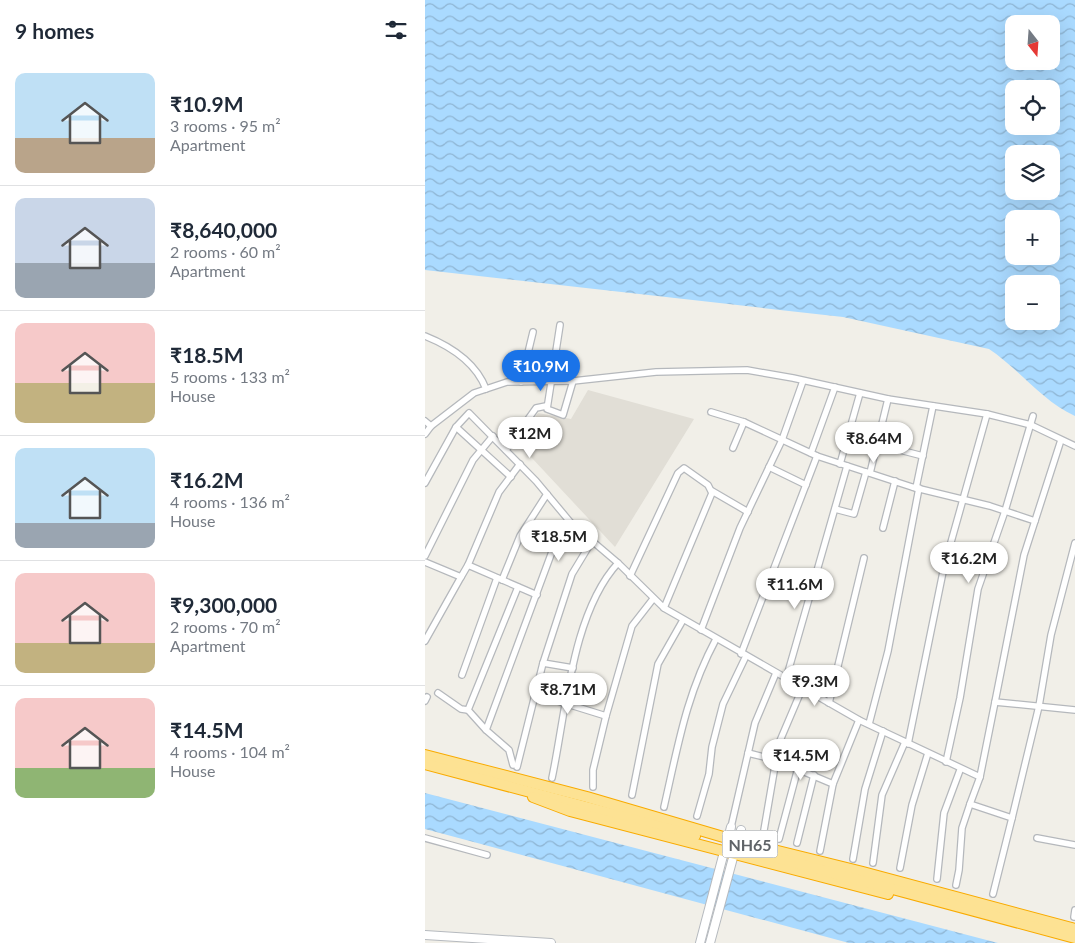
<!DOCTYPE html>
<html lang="en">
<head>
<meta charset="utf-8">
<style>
  body { margin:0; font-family:Lato,sans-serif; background:#f6f6f7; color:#1f2937; height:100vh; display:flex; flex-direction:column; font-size:19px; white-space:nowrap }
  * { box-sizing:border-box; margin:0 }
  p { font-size:16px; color:#747a83 }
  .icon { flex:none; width:28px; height:28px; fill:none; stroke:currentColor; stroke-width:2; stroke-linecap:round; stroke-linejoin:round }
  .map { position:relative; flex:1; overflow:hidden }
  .sheet { display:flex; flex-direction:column; background:#fff; width:425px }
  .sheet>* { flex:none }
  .needle { width:32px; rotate:163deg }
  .controls { position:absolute; left:580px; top:15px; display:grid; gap:10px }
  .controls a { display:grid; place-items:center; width:55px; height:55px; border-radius:10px; background:#fff; box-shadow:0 5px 20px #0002; font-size:25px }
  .price { position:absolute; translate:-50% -42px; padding:0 11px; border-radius:18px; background:#fff; color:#222; font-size:16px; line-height:32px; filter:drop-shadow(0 1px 2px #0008) }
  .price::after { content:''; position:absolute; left:50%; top:30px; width:15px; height:11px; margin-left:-8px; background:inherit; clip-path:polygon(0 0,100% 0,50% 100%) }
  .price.on { background:#1a73e8; color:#fff }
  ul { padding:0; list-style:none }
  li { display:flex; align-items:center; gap:15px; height:125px; padding:0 15px }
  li+li { border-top:1px solid #e0e1e3 }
  li span { display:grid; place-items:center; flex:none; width:140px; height:100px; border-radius:10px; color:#555 }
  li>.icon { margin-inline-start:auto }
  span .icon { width:60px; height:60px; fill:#fffc; stroke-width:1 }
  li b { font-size:21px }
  h2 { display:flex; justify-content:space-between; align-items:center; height:60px; padding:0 15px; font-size:21px }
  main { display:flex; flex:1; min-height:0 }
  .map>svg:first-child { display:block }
</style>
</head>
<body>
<main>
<section class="sheet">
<h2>9 homes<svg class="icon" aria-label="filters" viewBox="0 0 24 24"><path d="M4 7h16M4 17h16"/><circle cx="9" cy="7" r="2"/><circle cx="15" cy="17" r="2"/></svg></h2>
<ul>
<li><span style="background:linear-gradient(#bfe0f5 65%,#b9a48a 0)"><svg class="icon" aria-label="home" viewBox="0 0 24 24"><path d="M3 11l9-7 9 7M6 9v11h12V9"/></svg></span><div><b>₹10.9M</b><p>3 rooms · 95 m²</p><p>Apartment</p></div></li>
<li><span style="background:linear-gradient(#c9d6e8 65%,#9aa5b1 0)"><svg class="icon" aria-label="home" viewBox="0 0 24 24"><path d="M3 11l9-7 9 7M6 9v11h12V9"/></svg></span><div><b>₹8,640,000</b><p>2 rooms · 60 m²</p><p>Apartment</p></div></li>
<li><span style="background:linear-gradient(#f6c9c9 60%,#c2b280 0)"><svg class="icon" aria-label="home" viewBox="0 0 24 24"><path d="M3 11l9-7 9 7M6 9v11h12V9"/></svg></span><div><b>₹18.5M</b><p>5 rooms · 133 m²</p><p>House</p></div></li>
<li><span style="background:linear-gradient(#bfe0f5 75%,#9aa5b1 0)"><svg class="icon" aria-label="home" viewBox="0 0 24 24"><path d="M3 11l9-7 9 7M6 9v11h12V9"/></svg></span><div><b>₹16.2M</b><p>4 rooms · 136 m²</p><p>House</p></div></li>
<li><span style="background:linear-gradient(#f6c9c9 70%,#c2b280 0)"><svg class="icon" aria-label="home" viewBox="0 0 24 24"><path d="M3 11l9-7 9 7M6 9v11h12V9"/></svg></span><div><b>₹9,300,000</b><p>2 rooms · 70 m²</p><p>Apartment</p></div></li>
<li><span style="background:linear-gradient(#f6c9c9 70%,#8fb573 0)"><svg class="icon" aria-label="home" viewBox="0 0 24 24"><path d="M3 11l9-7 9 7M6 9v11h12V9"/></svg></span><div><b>₹14.5M</b><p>4 rooms · 104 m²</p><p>House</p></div></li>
</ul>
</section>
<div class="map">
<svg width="650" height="943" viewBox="0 0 650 943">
  <defs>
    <pattern id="water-waves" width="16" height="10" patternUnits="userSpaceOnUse" patternTransform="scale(1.25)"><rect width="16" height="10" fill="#aadaff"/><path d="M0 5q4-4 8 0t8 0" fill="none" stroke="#8eb4d2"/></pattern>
  </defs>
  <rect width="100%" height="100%" fill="#f1efe8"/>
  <polygon fill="#e1ded6" points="163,390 269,419 190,547 92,442 113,413 146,419"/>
  <g fill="url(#water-waves)" fill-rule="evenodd">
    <path d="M0 0H650V416C617 401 594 369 564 349L418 317 0 270ZM589 24H626V61H589ZM589 89H626V126H589ZM589 154H626V191H589ZM589 219H626V256H589ZM589 284H626V321H589Z"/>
    <polygon points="0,793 573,943 424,943 0,829"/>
  </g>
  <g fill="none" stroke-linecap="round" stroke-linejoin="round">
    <g stroke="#b5b8bc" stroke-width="8">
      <g id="street">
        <polyline points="135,325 122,409 138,415 148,381"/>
        <path d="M0 336C25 346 51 363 61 389"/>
        <polyline points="96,382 108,332"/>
        <polyline points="286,412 319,422 392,456 487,487 565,506 610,521"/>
        <polyline points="0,421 6,426 0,434"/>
        <polyline points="6,426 49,393 82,382 148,381 231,372 322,370 368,378 463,399 562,414 606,425 650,446"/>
        <polyline points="31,427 86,477"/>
        <polyline points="308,448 319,422"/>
        <polyline points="467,448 498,456"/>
        <polyline points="81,450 111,408 121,406"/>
        <polyline points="386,453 410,387"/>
        <polyline points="415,464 435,393"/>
        <polyline points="344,467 381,485"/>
        <polyline points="445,473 463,399"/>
        <polyline points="0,483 31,427 44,413 111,481 146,523 193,563 239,608 434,720 555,777 545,804 587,818 568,894"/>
        <polyline points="491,488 508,406"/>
        <polyline points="287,491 323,512"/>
        <polyline points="410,509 429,514 441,472"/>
        <polyline points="458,528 470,481"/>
        <polyline points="0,556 48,460 68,436"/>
        <polyline points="0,562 36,577 43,565 112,595"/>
        <polyline points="43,565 74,492 95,464"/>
        <polyline points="205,576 253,473 259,468 283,485 287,493 239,608"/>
        <polyline points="77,580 95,536 122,494"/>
        <polyline points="276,630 315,528 357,440 378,381"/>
        <polyline points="0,641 36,577"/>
        <polyline points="316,654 392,456"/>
        <polyline points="118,663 147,574 167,541"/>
        <polyline points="37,675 72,578"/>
        <polyline points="361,679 422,466"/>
        <polyline points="13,693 36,709 43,710"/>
        <polyline points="110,694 181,716"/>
        <polyline points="0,701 2,697"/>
        <polyline points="570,702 599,555 636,440"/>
        <polyline points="404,703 439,558"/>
        <polyline points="444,724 463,651 494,488"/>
        <polyline points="61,730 43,710 93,587"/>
        <polyline points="483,744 519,567 562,414"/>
        <polyline points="323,753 351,760 354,743 377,689"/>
        <polyline points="521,762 535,698 553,589 580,511 608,416"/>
        <polyline points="88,765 84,750 61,730 128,549 146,523"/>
        <polyline points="92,767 118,663 148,668"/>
        <polyline points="555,777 570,702 650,710"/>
        <path d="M127 778C141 712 147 613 193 563"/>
        <polyline points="168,787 168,770 181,716 207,626 228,599"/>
        <polyline points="207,795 233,664 258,620"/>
        <path d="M239 807C253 746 261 695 291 639"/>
        <polyline points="272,816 284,774 287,747 298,704 321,656"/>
        <polyline points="587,818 614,706 626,635 650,543"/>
        <polyline points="306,827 330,723 351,673"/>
        <polyline points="338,836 351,760 408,784"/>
        <polyline points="0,838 62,855"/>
        <polyline points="612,838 650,845"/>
        <polyline points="354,839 373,768"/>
        <polyline points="372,843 389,775"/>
        <polyline points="395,851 408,784 434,720"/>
        <polyline points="428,859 440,789 458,731"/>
        <polyline points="448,863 457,795 480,742"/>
        <polyline points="475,868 487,805 503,753"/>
        <polyline points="512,879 519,813 535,770"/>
        <polyline points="531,885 534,870 537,828 545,804"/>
        <polyline points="649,917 650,910"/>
      </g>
    </g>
    <g stroke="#b6babf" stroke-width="10">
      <g id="secondary">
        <polyline points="305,831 306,827"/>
        <polyline points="315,834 316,830"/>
        <polyline points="0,935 126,943"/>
        <polyline points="275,943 299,852"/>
        <polyline points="285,943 309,854"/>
      </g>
    </g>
    <g stroke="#f9ab00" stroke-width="12">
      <g id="highway">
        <polyline points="0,755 162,797 312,841 438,872 650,929"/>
        <polyline points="0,764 270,836"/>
        <polyline points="108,797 145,811 463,894"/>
        <polyline points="330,852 650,938"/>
      </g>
    </g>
    <use href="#street" stroke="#fff" stroke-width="5.5"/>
    <use href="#secondary" stroke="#fff" stroke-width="8"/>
    <use href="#highway" stroke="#fde293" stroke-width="10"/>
  </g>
  <g text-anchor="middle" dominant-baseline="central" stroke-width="4" stroke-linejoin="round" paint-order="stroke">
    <rect fill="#fff" stroke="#8f9295" stroke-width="1" x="297.5" y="830.5" width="55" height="27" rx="4"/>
    <g font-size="16" font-weight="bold" fill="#5f6368">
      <text x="325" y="844">NH65</text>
    </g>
  </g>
</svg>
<div class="controls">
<a><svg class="needle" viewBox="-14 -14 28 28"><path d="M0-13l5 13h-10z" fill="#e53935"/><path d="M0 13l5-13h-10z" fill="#747a83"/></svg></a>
<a><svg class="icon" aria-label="locate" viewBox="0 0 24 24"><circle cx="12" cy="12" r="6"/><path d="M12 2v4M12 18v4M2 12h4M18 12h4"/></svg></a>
<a><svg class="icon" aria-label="layers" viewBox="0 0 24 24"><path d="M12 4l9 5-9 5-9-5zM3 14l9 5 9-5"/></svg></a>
<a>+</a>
<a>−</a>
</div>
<b class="price on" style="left:116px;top:392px">₹10.9M</b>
<b class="price" style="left:105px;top:459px">₹12M</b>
<b class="price" style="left:449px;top:464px">₹8.64M</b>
<b class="price" style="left:134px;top:562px">₹18.5M</b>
<b class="price" style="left:544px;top:584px">₹16.2M</b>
<b class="price" style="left:370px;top:610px">₹11.6M</b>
<b class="price" style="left:390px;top:707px">₹9.3M</b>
<b class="price" style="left:143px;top:715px">₹8.71M</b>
<b class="price" style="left:376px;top:781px">₹14.5M</b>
</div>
</main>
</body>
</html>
